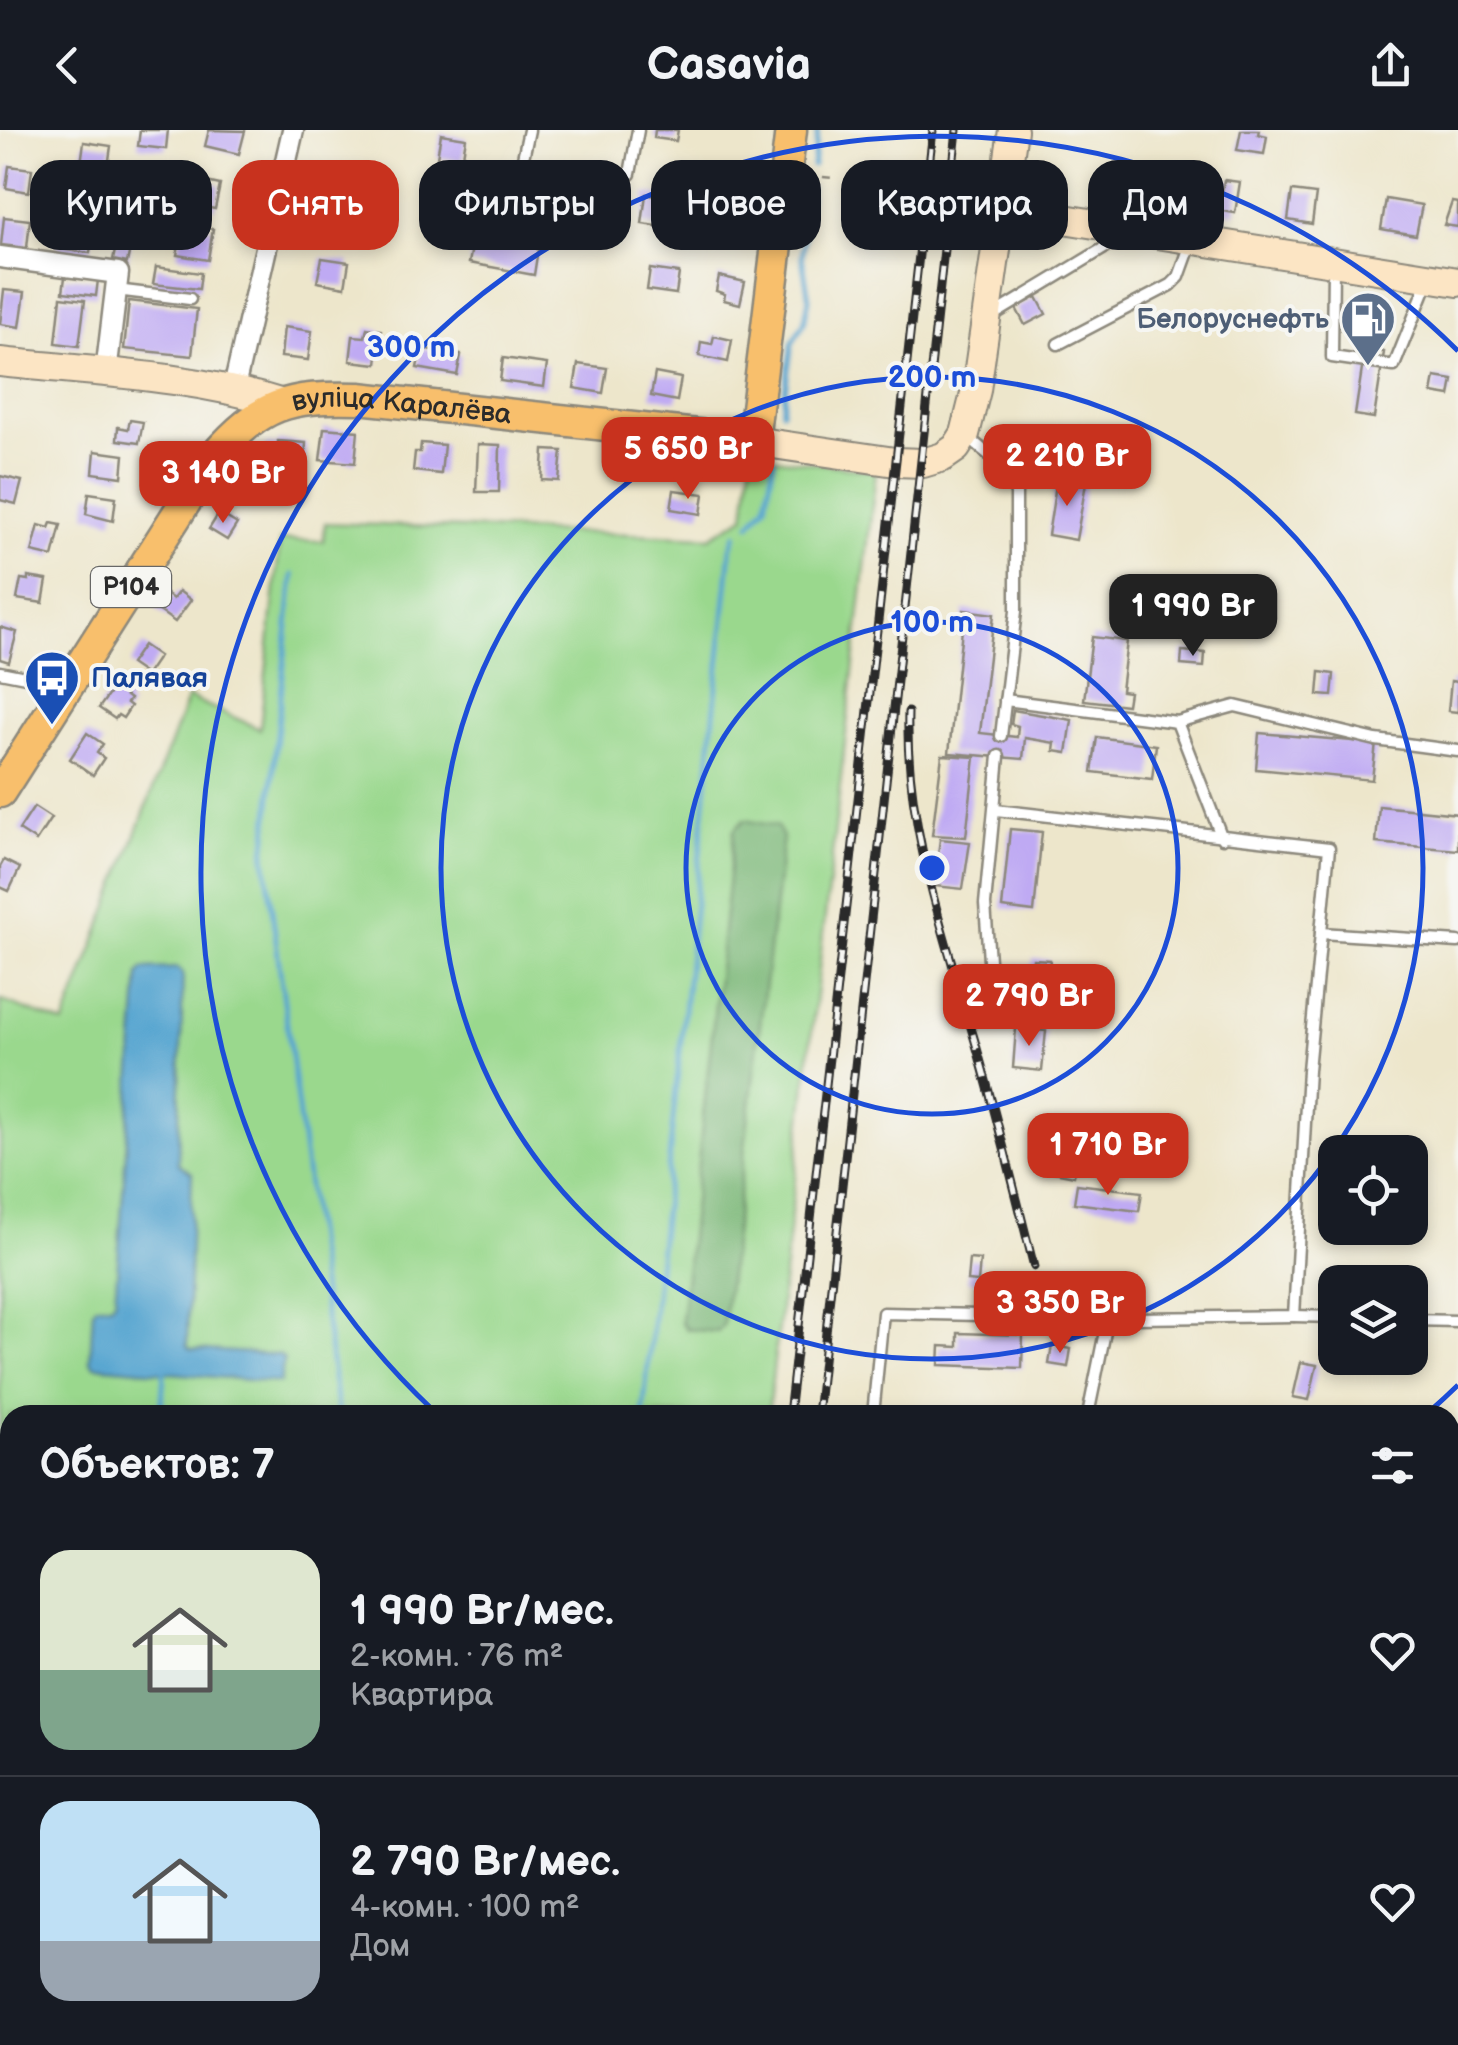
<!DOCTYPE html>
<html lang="ru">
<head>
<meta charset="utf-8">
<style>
  body { margin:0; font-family:"Balsamiq Sans",sans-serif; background:#242831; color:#f1f3f6; height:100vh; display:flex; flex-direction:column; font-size:38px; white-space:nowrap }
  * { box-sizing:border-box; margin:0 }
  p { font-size:32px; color:#9ea1a6 }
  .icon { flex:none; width:55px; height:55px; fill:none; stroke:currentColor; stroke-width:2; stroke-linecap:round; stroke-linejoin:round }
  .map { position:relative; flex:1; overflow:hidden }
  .side { position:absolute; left:0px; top:1275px; width:1460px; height:640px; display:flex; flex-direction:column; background:#171b24; border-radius:30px 30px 0 0; box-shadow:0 5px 15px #0003 }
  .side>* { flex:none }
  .guide { position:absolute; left:30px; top:30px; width:1400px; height:90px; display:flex; gap:20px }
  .controls { position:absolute; left:1318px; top:1005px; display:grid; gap:20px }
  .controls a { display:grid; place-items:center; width:110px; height:110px; border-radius:20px; background:#171b24; box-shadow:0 5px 15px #0003; font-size:50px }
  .price { position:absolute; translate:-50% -85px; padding:0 22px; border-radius:20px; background:#c8321e; color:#fff; font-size:32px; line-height:65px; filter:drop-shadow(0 2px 5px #0008) }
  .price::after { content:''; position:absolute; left:50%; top:60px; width:30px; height:22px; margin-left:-15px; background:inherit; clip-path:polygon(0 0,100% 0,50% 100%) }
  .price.selected { background:#222; color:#fff }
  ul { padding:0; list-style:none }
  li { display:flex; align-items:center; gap:30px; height:250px; padding:0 40px }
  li+li { border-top:2px solid #363941 }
  li span { display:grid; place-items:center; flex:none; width:280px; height:200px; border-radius:30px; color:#555 }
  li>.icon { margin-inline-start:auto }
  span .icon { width:120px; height:120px; fill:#fffc; stroke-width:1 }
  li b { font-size:42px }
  h2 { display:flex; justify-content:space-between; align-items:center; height:120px; padding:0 40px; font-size:42px }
  .pill { padding:0 35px; border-radius:30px; background:#171b24; box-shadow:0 5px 15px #0003; font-size:35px; line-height:90px }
  .pill.selected { background:#c8321e; color:#fff }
  header { display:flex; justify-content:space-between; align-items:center; height:130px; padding:0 40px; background:#171b24; font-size:45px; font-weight:700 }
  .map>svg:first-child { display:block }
</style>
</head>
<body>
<header><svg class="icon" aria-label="back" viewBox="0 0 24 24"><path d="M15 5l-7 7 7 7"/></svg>Casavia<svg class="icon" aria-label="share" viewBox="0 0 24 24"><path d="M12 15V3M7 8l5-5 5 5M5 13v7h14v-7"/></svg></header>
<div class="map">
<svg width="1458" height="1915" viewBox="0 0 1458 1915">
  <rect width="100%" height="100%" fill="#f6f6f2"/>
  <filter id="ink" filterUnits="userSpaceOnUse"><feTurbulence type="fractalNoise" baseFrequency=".01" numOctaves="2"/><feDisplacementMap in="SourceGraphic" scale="20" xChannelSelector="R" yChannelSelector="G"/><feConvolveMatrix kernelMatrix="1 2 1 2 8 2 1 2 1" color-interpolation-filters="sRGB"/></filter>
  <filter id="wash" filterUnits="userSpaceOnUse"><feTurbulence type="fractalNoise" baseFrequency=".0048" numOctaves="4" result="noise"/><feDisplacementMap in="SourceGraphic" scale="40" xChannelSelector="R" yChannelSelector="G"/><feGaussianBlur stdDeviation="2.25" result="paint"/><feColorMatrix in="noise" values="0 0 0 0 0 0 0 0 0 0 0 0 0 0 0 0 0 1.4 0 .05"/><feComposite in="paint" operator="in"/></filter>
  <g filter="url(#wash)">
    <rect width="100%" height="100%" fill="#ede6cb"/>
    <g fill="#9ad88d" stroke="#62825c" stroke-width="2.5">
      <polygon points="752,325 876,341 768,1285 10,1285 10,1864 0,1861 0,870 64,894 188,567 260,599 280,410 323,411 325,393 710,407 745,386"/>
      <polygon points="168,1905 268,1905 257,1915 206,1915"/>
      <polygon points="549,1905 697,1905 696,1915 556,1915 558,1907"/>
    </g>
    <g fill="#7bb878" stroke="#537252" stroke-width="2.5">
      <polygon points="744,690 777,696 783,707 723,1195 718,1202 686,1199 681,1191 734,700"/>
      <polygon points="1450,1460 1458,1461 1458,1706 1450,1705"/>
    </g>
    <polygon fill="#57a5d0" stroke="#41687e" stroke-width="2.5" points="178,838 183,843 178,1033 192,1043 187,1216 191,1219 279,1225 284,1229 280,1253 94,1236 90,1231 93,1180 97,1175 111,1175 115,1171 139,844 143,839"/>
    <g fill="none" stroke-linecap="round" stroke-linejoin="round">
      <g stroke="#57a5d0" stroke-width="5">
        <polyline points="813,36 818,0"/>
        <polyline points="782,281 792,213 804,193 809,169 802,127 810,58"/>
        <polyline points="750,394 766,375 774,330"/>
        <polyline points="293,445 265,726 338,1285"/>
        <polyline points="161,1285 164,1243"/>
        <polyline points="643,1285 731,418 736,404"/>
        <polyline points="571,1915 573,1905"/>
      </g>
    </g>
    <g id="blocks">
      <g fill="#bfaaf3">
        <polygon points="140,0 168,0 166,19 138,16"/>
        <polygon points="209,0 245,1 239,24 205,16"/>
        <polygon points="655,0 678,0 676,11 654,8"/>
        <polygon points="1241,0 1259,0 1258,4 1267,6 1264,24 1237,20"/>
        <polygon points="441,4 466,8 462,31 437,27"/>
        <polygon points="84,12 111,16 107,44 80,41"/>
        <polygon points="9,36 32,39 29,62 6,58"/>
        <polygon points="358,38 386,43 382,65 354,60"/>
        <polygon points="735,42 753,44 750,67 724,64 726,50 734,51"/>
        <polygon points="138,44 164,48 160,69 135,65"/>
        <polygon points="193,49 220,55 215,79 188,74"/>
        <polygon points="476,50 503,54 501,74 474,71"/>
        <polygon points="1224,50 1240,52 1235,83 1204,78 1207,59 1222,62"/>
        <polygon points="593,57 606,58 604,79 579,75 582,60 592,61"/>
        <polygon points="534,58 556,63 551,82 530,77"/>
        <polygon points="1292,61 1316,64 1312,94 1288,90"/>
        <polygon points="646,64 668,66 664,97 642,94"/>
        <polygon points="1386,69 1422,75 1416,105 1381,99"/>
        <polygon points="1452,72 1458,73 1458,97 1444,95"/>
        <polygon points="351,86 378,91 374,115 346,110"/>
        <polygon points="4,87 30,90 27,118 1,115"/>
        <polygon points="733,87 749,90 745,112 722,108 725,92 732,93"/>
        <polygon points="60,88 94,93 90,123 57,119"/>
        <polygon points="183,94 213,99 208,130 177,125"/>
        <polygon points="475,102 539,113 534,145 469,133"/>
        <polygon points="118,106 132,109 127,133 113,130"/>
        <polygon points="322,128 349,132 345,157 317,152"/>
        <polygon points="156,137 201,143 199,159 153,154"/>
        <polygon points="650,139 679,143 676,164 647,160"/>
        <polygon points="719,146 745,152 740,174 724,170 725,164 716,161"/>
        <polygon points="65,147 98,150 96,166 63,162"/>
        <polygon points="4,160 25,162 20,197 0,194"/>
        <polygon points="61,167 85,170 79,216 56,213"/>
        <polygon points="1037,167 1046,184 1025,195 1016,178"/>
        <polygon points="129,171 197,179 192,226 124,219"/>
        <polygon points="284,197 312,201 308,230 281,227"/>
        <polygon points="367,198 381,200 377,234 350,231 353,206 365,207"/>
        <polygon points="714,206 732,210 728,232 699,226 701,212 712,214"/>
        <polygon points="421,218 461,225 457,245 417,238"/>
        <polygon points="1365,219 1384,222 1374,288 1355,285"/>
        <polygon points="503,228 547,234 544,257 500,251"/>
        <polygon points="578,234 607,238 603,263 574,258"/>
        <polygon points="655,243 681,248 677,271 651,266"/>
        <polygon points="1435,247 1453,250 1450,266 1432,263"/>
        <polygon points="130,290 143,292 139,313 117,310 118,297 128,299"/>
        <polygon points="324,298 358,301 355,333 320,330"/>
        <polygon points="278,311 306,313 304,341 264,338 266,314 278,315"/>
        <polygon points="421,313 444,315 441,344 413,341 415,322 420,322"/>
        <polygon points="478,314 500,315 499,362 476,362"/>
        <polygon points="544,320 562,321 559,351 542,350"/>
        <polygon points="95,321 124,325 122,347 93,343"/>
        <polygon points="0,346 22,351 16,374 0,370"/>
        <polygon points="1057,348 1086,353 1076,410 1048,405"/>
        <polygon points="674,360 704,364 701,384 671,379"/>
        <polygon points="89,363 116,367 113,391 86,384"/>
        <polygon points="219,383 237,394 227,410 209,399"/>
        <polygon points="51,393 61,395 53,427 32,422 39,395 49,398"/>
        <polygon points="28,447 47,450 43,473 17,469 21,449 28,450"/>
        <polygon points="179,461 191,470 175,492 155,478 165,463 173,469"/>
        <polygon points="964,480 994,484 980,603 1017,607 1018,596 1011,594 1013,580 1072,590 1067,623 1054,621 1055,613 1025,608 1023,629 949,623"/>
        <polygon points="0,497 17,502 9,532 0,529"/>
        <polygon points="1092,507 1127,511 1121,561 1129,562 1127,575 1084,570"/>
        <polygon points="143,515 159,526 146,545 130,534"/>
        <polygon points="1182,521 1205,523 1204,537 1181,535"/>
        <polygon points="1320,542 1334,544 1332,566 1318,565"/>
        <polygon points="1451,551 1458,552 1458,582 1448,581"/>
        <polygon points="114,557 130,569 127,573 131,576 123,588 118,585 115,589 99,578"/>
        <polygon points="87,603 103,614 97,623 104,628 93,645 70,629"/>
        <polygon points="1259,603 1376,613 1372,650 1256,639"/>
        <polygon points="1097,607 1156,615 1152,649 1092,642"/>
        <polygon points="942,625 975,627 966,707 932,705"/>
        <polygon points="1379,676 1458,684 1458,720 1376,713"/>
        <polygon points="34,677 51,688 36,711 19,700"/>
        <polygon points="1010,699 1042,702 1034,782 1002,778"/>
        <polygon points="940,709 970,712 963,759 934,756"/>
        <polygon points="4,730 20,738 9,761 0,757 0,737"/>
        <polygon points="1033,829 1050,830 1047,853 1015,850 1017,835 1032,837"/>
        <polygon points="1016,898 1046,901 1042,941 1013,938"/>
        <polygon points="1057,1024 1077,1027 1074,1046 1054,1042"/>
        <polygon points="1077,1054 1142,1062 1139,1081 1074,1073"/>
        <polygon points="969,1129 980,1130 978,1152 967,1151"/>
        <polygon points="958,1203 1023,1205 1022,1238 939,1235 940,1216 958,1217"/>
        <polygon points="1052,1215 1071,1219 1068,1237 1049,1234"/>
        <polygon points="1301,1232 1317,1235 1309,1270 1293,1267"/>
        <polygon points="1455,1832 1458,1832 1458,1885 1450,1884"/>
        <polygon points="322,1905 346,1910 345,1915 320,1915"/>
        <polygon points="475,1905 520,1905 540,1909 538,1915 472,1915"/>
        <polygon points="1206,1905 1367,1905 1435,1912 1435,1915 1205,1915"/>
      </g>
    </g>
  </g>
  <g filter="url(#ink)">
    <use href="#blocks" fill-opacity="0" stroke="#8c887b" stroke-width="2.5"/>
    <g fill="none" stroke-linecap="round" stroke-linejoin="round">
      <g stroke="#8c887b" stroke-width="15">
        <g id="service">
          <polyline points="523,28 529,0"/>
          <polyline points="630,44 638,0"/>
          <polyline points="1333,136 1332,227 1394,236 1429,149"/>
          <polyline points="116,160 190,169"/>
          <polyline points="990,187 1126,105"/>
          <polyline points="1058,214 1171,155 1179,147 1192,111"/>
          <polyline points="965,305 1000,334 1016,363 1016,481 1001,606"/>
          <polyline points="0,542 61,554"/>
          <polyline points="1005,570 1177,592 1222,708"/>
          <polyline points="1177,592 1235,576 1376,610 1458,621"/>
          <polyline points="1321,803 1458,812"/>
          <polyline points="993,887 985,774 999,626"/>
          <polyline points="1294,1186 1335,1187"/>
          <polyline points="1410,1190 1458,1191"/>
          <polyline points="873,1285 883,1183 1134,1188 1294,1186 1308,940 1329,718 996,680"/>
          <polyline points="1088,1285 1108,1187"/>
          <polyline points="1450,1796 1458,1797"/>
          <polyline points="0,1875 10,1877"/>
          <polyline points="121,1905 162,1915"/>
          <polyline points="294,1915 302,1905"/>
        </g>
      </g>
      <g stroke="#8c887b" stroke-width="25">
        <g id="minor">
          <polyline points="0,127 118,143 106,243"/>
          <polyline points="234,258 293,0"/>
        </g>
      </g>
      <g stroke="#8c887b" stroke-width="32">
        <g id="secondary">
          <polyline points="1001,79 1458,152"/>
          <path d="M0 232C95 242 192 245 283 274"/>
          <polyline points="753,311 895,332 923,333 943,327 956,318 965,304 976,260 1013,0"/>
        </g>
      </g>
      <g stroke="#8c887b" stroke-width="35">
        <g id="primary">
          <path id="s1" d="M0 662 214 327C262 273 287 266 359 268L753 311 791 0"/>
        </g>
      </g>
      <polyline stroke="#8c887b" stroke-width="2.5" stroke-dasharray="8 8" stroke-linecap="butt" points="807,45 832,48"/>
      <use href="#service" stroke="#fff" stroke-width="10"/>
      <use href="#minor" stroke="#fff" stroke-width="20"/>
      <use href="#secondary" stroke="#fce5c4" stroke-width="28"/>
      <use href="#primary" stroke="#f8bf6c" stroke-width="30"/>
      <g stroke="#2b2b2b" stroke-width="9">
        <g id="rail">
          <path d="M908 582C905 693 942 797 972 901 995 979 1014 1058 1034 1137"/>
          <polyline points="789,1285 933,0"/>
          <polyline points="817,1285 957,0"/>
          <polyline points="788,1905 791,1915"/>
          <polyline points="867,1905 874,1915"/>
          <polyline points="1446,1905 1458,1906"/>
          <polyline points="719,1915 720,1905"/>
          <polyline points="749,1915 750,1905"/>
        </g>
      </g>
      <use href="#rail" stroke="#f6f6f2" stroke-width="5" stroke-dasharray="15" stroke-linecap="butt"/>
    </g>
  </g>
  <g fill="none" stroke="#1d4ed8" stroke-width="5">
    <circle cx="932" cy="738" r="246"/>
    <circle cx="932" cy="738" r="491"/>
    <path d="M1458 1255A737 737 0 0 1 1430 1281M434 1281A737 737 0 1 1 1458 221"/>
  </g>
  <defs>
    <g id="fuel-pin" transform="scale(2.875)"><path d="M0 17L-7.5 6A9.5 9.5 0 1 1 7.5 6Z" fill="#5c6f8a" stroke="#f6f6f2"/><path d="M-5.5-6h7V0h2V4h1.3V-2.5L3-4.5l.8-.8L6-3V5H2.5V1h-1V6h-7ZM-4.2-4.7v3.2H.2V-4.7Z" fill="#fff"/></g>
    <g id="bus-pin" transform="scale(2.875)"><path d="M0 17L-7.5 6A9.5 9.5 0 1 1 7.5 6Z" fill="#1a4fb4" stroke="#f6f6f2"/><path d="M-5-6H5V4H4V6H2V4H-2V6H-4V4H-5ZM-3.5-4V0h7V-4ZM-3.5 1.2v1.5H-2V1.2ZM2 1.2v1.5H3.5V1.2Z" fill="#fff"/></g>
  </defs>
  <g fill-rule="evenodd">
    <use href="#fuel-pin" x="1368" y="189"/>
    <use href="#bus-pin" x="52" y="548"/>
  </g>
  <g text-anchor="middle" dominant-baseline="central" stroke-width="8" stroke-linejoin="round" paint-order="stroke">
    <rect fill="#f6f6f2" stroke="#686867" stroke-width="2.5" x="91" y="437" width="80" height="40" rx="8"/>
    <g font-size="25" font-weight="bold" fill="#2b2b2b">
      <text x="131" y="457">Р104</text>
    </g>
    <g font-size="28" font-weight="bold" fill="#4e5e75" stroke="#f6f6f2" text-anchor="end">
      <text x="1329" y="189">Белоруснефть</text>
    </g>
    <g font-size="28" fill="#2b2b2b" stroke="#f6f6f2">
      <text stroke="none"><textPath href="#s1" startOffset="605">вуліца Каралёва</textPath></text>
    </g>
    <g font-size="28" font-weight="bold" fill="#164399" stroke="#f6f6f2" text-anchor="start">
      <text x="91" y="548">Палявая</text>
    </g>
  </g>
  <circle cx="932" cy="738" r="15" fill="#1d4ed8" stroke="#f6f6f2" stroke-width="5"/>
  <g font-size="30" text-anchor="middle" font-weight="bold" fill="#1d4ed8" stroke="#f6f6f2" stroke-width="8" stroke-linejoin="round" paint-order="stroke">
    <text x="411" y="227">300 m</text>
    <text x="932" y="257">200 m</text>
    <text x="932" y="502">100 m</text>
  </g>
</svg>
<div class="controls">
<a><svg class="icon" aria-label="locate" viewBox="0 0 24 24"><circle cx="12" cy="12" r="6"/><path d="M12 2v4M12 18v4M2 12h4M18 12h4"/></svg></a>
<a><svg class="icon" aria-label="layers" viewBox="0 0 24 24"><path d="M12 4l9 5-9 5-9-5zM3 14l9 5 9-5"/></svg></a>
</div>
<b class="price" style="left:688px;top:372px">5 650 Br</b>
<b class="price" style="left:1067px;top:379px">2 210 Br</b>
<b class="price" style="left:223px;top:396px">3 140 Br</b>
<b class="price selected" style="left:1193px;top:529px">1 990 Br</b>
<b class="price" style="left:1029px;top:919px">2 790 Br</b>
<b class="price" style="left:1108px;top:1068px">1 710 Br</b>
<b class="price" style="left:1060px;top:1226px">3 350 Br</b>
<div class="guide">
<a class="pill">Купить</a>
<a class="pill selected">Снять</a>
<a class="pill">Фильтры</a>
<a class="pill">Новое</a>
<a class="pill">Квартира</a>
<a class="pill">Дом</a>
</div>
<section class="side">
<h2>Объектов: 7<svg class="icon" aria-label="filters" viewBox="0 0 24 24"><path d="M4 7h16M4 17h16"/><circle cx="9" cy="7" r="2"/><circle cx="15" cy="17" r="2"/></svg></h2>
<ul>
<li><span style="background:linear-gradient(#dfe7d0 60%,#7fa58c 0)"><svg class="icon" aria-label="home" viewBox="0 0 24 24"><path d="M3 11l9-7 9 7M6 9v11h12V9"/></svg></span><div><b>1 990 Br/мес.</b><p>2-комн. · 76 m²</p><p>Квартира</p></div><svg class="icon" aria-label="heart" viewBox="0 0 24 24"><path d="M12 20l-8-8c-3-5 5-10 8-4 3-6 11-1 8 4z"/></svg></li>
<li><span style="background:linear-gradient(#bfe0f5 70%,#9aa5b1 0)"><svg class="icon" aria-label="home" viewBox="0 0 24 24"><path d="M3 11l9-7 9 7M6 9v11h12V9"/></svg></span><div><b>2 790 Br/мес.</b><p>4-комн. · 100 m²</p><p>Дом</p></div><svg class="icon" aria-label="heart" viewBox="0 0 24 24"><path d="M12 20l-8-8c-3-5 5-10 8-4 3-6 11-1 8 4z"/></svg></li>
</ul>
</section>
</div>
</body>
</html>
